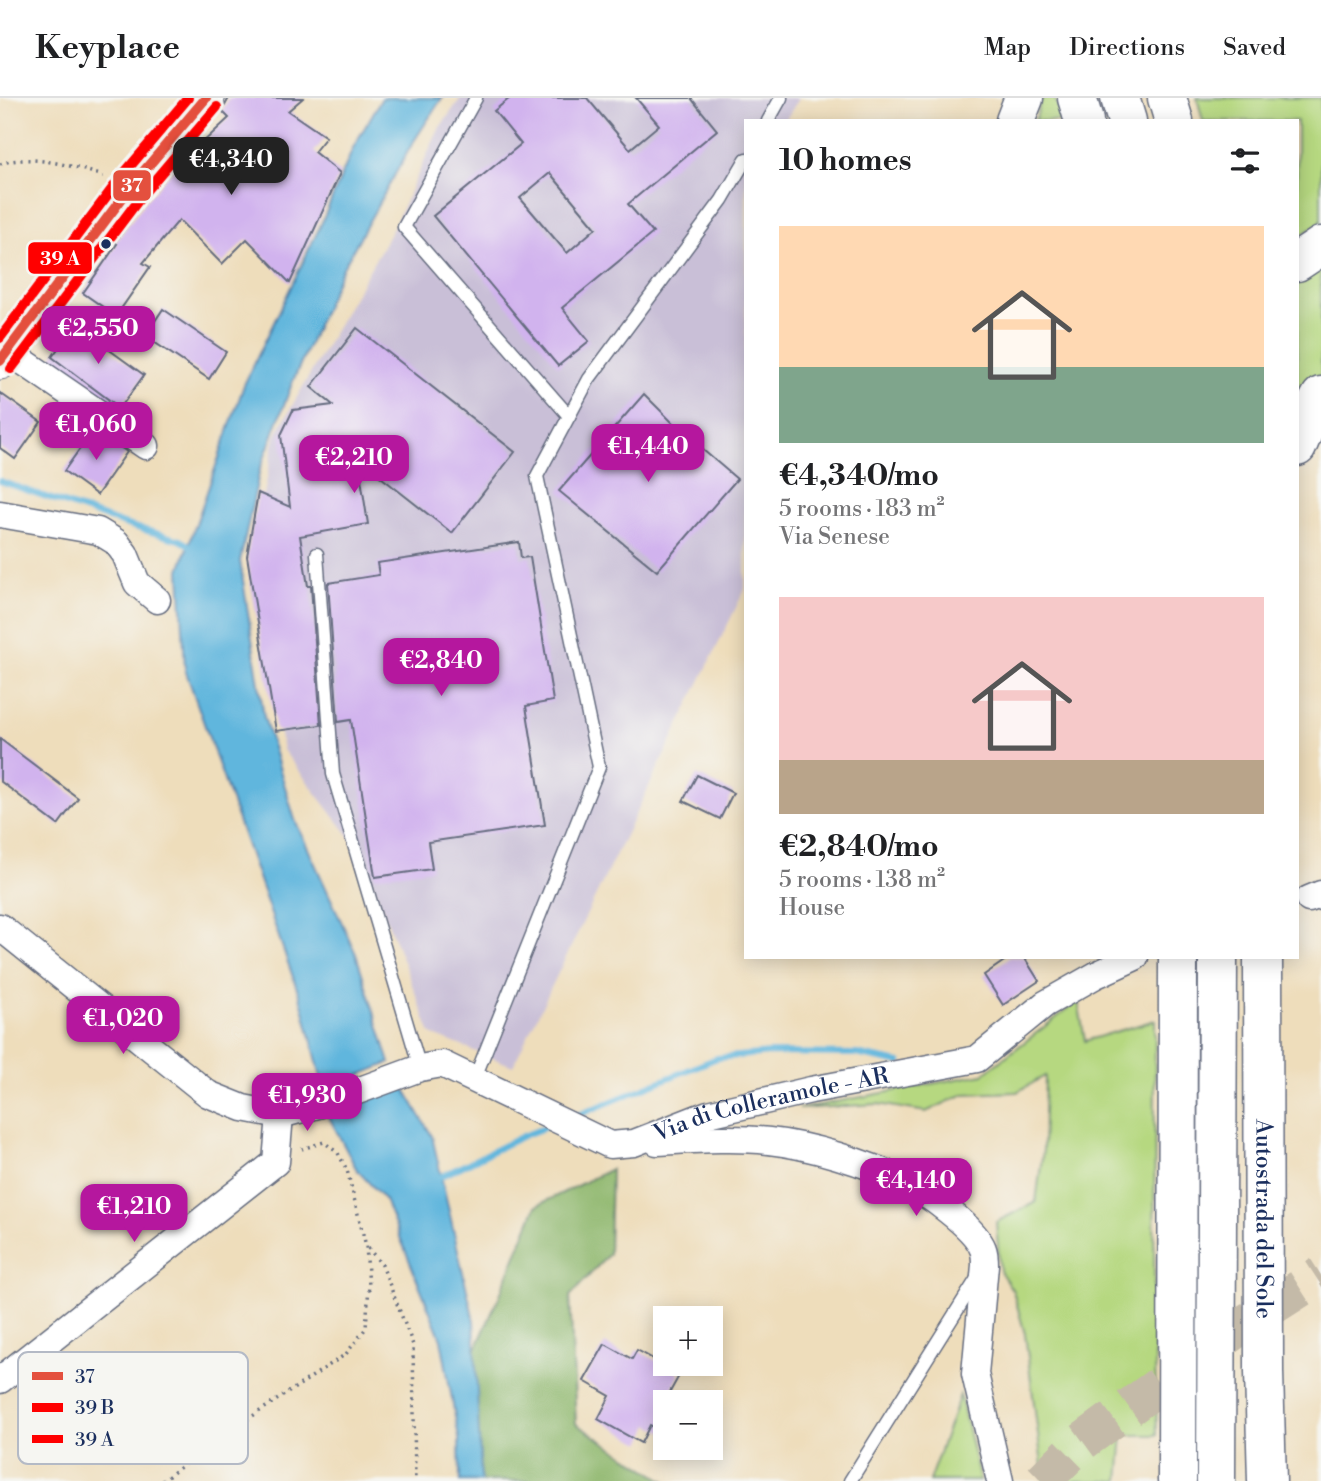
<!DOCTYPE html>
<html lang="en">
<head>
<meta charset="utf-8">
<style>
  body { margin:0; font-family:"Libre Bodoni",serif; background:#f6f6f6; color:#202124; height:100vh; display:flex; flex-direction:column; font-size:26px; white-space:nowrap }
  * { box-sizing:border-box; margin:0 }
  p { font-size:23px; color:#757577 }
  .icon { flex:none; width:38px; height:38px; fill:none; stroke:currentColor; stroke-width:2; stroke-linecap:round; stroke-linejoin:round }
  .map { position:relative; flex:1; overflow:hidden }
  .panel { position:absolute; left:744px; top:21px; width:555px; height:840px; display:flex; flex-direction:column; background:#fff; border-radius:0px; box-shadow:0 4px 18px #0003 }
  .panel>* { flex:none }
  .controls { position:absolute; left:653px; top:1208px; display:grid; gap:14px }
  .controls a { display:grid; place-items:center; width:70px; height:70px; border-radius:0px; background:#fff; box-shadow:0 4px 18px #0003; font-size:35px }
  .price { position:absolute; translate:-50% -60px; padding:0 16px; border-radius:14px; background:#b5179e; color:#fff; font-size:23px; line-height:46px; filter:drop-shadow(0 2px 4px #0008) }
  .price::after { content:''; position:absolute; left:50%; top:42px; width:21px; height:16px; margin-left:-10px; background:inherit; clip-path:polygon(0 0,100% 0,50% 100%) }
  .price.current { background:#222; color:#fff }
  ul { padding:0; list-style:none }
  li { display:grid; align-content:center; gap:14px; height:371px; padding:0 35px }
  li span { display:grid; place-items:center; height:217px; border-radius:0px; color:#555 }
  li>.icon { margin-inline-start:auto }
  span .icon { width:126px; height:126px; fill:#fffc; stroke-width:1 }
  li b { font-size:30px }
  h2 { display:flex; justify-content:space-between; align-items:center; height:84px; padding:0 35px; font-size:30px }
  header { display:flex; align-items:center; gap:42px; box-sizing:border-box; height:98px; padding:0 35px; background:#fff; border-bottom:2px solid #e0e0e0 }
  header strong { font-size:33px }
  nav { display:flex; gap:38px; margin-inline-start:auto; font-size:24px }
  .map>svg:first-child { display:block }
</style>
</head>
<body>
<header>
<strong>Keyplace</strong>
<nav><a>Map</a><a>Directions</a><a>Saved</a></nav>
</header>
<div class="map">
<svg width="1321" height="1383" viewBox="0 0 1321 1383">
  <rect width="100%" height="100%" fill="#f6f6f2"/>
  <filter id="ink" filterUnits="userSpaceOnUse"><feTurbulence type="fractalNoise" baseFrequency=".0143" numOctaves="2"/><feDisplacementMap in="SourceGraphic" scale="14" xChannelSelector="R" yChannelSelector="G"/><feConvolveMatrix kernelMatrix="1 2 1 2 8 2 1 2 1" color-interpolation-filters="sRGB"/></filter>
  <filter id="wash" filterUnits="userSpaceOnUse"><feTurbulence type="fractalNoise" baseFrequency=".00686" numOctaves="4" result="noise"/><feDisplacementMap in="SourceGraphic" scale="28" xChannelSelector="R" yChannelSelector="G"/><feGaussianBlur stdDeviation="1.57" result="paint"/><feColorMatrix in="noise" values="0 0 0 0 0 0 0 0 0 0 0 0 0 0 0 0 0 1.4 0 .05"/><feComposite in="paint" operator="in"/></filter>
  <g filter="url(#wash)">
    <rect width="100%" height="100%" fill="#edb"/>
    <polygon fill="#c9bfd7" points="461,0 799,0 785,23 746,23 745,491 513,968 431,936 360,752 283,652 249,478 275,338 393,130 440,29"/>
    <g fill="#b6d880" stroke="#68846f" stroke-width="2">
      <polygon points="1042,0 1055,0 1063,23 1035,23"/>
      <polygon points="1197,0 1321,0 1321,124 1297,140 1297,23 1203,23"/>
      <polygon points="1321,169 1321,276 1297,318 1297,181"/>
      <polygon points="1078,903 1085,943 1155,922 1154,1223 1157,1337 1123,1337 1119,1383 1044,1383 1025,1236 1013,1193 1000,1173 996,1124 1036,1104 1043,1052 1045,978 1017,994 964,996 926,1014 878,1006 799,1011 983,976"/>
      <polygon points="960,1297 980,1383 929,1383"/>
    </g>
    <polygon fill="#90b86e" stroke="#567466" stroke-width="2" points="611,1071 609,1156 570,1198 576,1326 665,1383 481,1383 474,1255 499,1199 536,1108"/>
    <g fill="#60b6dd" stroke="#3e729e" stroke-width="2">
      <polygon points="382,0 442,0 412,46 340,175 293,283 260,371 240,463 264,619 295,722 356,856 390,965 324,991 302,905 185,571 180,472 244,287 322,124 354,48"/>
      <polygon points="403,988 432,1038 474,1223 481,1383 460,1383 459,1340 441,1241 385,1102 357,1072 328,1017"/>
    </g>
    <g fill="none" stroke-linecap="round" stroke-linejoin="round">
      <g stroke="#60b6dd" stroke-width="6">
        <polyline points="0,383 127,427 180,442 196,451"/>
        <polyline points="571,1020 717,960 770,955 856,956 900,965"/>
        <polyline points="434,1082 523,1038 551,1027"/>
      </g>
    </g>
    <g id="blocks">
      <g fill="#d1b3ee" fill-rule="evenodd">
        <polygon points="229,0 303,0 288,13 326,39 314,54 340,75 290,185 247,141 222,166 179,122 143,165 150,169 116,218 83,195 117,146 115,145 148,100 169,76 229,20 222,13"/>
        <path d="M510 0H587L630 51 659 27 636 0H691L717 32 628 106 653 135 562 210 589 243 558 268 433 118 521 46 494 13ZM550 75 596 130 567 155 520 100Z"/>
        <polygon points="163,211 226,254 209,281 145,238"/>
        <polygon points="75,227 144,277 120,310 52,259"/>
        <polygon points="357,230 515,354 452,435 358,361 368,426 300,438 308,488 311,488 321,627 276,633 247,458 258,395 290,409 281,337 293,312 333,307 311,289"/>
        <polygon points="0,295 41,324 15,361 0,350"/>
        <polygon points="644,296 682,334 737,381 657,473 559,393"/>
        <polygon points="94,331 127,354 97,397 64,373"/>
        <polygon points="519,444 521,460 530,459 553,603 526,608 545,727 428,744 432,771 375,779 351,622 338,624 328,485 379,477 377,465"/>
        <polygon points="0,641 78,700 58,727 0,683"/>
        <polygon points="697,677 733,695 720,721 683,703"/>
        <polygon points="1010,859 1024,859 1039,883 1003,907 984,877"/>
        <polygon points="605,1246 632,1261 637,1252 680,1276 665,1303 665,1335 650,1327 641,1345 598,1321 610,1298 584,1283"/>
      </g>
    </g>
  </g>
  <g filter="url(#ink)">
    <use href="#blocks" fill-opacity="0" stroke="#656c7f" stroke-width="2"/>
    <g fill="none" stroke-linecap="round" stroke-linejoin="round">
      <polyline stroke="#c4baa8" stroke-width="38" stroke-dasharray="38 19" stroke-linecap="butt" points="1042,1383 1082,1344 1235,1232 1321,1177"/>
      <g stroke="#656c7f" stroke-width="15">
        <g id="lane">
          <polyline points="476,0 404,129 569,318"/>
          <polyline points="768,23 781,0"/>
          <polyline points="317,456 333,676 420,970"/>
          <polyline points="474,982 599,669 537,378 589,281 722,102 746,61"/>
          <polyline points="850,1383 978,1179"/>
        </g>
      </g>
      <g stroke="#656c7f" stroke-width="29">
        <g id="street">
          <polyline points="8,253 146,348"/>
          <polyline points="0,416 98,433 116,444 125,456 137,485 157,502"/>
          <polyline points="1309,801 1321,796"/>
          <path id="s1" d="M0 829 208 996 243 1010 280 1017 322 1006 420 970 442 966 610 1047 634 1045 708 1016 811 992 977 961 1045 906 1096 877 1135 859"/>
          <path d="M657 1044C694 1042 732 1039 769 1043 808 1047 868 1065 903 1083 924 1093 975 1129 983 1151 985 1156 985 1162 985 1167L975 1276 1000 1383"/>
          <polyline points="0,1282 276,1064 280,1017"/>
        </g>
      </g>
      <g stroke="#656c7f" stroke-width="39">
        <polyline id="secondary" points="0,263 132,87 206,0"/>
      </g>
      <g stroke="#656c7f" stroke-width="41">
        <g id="highway">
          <polyline points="1077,0 1084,23"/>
          <polyline points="1120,0 1127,23"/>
          <polyline points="1167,0 1174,23"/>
          <polyline points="1015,23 1024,0"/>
          <polyline points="1297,164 1321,148"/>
          <polyline points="1297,349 1310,318 1321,298"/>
          <path id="s2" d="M1263 859 1264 1274 1267 1383"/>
          <polyline points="1177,1383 1178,859"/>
          <polyline points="1216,1383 1218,859"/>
        </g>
      </g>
      <g stroke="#656c7f" stroke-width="3.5" stroke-dasharray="2 5" stroke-linecap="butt">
        <path d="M0 66C29 55 74 68 103 78"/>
        <polyline points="368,1150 382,1167 413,1247 415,1383"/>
        <polyline points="162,1383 215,1343 346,1256 366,1230 369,1188 366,1148 347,1072 338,1055 324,1044 302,1051"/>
      </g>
      <use href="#lane" stroke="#fff" stroke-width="12"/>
      <use href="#street" stroke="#fff" stroke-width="26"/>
      <use href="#secondary" stroke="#fff" stroke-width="37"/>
      <use href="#highway" stroke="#fff" stroke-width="38"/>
      <g stroke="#f6f6f2" stroke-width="16">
        <polyline id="bus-1" points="0,263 132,87 206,0"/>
      </g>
      <g stroke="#f6f6f2" stroke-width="16">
        <polyline id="bus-2" points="11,271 143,96 217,9"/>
      </g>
      <g stroke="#f6f6f2" stroke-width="16">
        <polyline id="bus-3" points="0,240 121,79 188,0"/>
      </g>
      <use href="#bus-1" stroke="#e4503e" stroke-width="10"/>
      <use href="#bus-2" stroke="#f00" stroke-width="10"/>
      <use href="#bus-3" stroke="#f00" stroke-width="10"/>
    </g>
  </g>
  <circle fill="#1b2f5e" stroke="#f6f6f2" stroke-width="2.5" cx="106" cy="146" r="6"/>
  <g text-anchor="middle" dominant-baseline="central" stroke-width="5" stroke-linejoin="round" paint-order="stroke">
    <g font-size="23" fill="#1b2f5e" stroke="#f6f6f2">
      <text stroke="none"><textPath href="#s1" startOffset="866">Via di Colleramole - AR</textPath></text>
      <text stroke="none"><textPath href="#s2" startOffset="262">Autostrada del Sole</textPath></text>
    </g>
  </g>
  <rect x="18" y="1254" width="230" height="112" rx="10" fill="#f6f6f2" stroke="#b4bac6" stroke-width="2"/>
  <rect x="32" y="1274" width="31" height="8" fill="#e4503e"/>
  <rect x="32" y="1305" width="31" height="9" fill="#f00"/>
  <rect x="32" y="1337" width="31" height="8" fill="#f00"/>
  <g font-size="19" fill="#1b2f5e">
    <text x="75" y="1285">37</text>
    <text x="75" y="1316">39 B</text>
    <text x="75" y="1348">39 A</text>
  </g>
  <g stroke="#f6f6f2" stroke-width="2.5">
    <rect x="112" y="71" width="40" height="33" rx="7" fill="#e4503e"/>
    <rect x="27" y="143" width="66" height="34" rx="7" fill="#f00"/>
  </g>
  <g font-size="19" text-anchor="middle" font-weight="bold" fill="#fff">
    <text x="132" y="94">37</text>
    <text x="60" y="167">39 A</text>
  </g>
</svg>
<div class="controls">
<a>+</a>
<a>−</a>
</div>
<b class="price current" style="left:231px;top:99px">€4,340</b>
<b class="price" style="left:98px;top:268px">€2,550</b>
<b class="price" style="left:96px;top:364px">€1,060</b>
<b class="price" style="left:648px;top:386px">€1,440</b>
<b class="price" style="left:354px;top:397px">€2,210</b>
<b class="price" style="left:441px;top:600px">€2,840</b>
<b class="price" style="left:123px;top:958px">€1,020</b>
<b class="price" style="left:307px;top:1035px">€1,930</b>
<b class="price" style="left:916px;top:1120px">€4,140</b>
<b class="price" style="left:134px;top:1146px">€1,210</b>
<section class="panel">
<h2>10 homes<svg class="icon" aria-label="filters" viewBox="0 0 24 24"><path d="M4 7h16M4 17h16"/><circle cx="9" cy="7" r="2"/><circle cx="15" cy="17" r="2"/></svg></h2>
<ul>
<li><span style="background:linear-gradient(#ffd9b3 65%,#7fa58c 0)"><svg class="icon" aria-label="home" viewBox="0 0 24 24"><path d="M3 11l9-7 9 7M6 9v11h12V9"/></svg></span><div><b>€4,340/mo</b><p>5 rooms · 183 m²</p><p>Via Senese</p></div></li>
<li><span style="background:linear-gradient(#f6c9c9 75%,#b9a48a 0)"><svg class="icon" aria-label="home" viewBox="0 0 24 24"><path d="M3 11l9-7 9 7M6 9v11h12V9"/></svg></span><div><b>€2,840/mo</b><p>5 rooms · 138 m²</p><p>House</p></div></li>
</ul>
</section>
</div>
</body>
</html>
